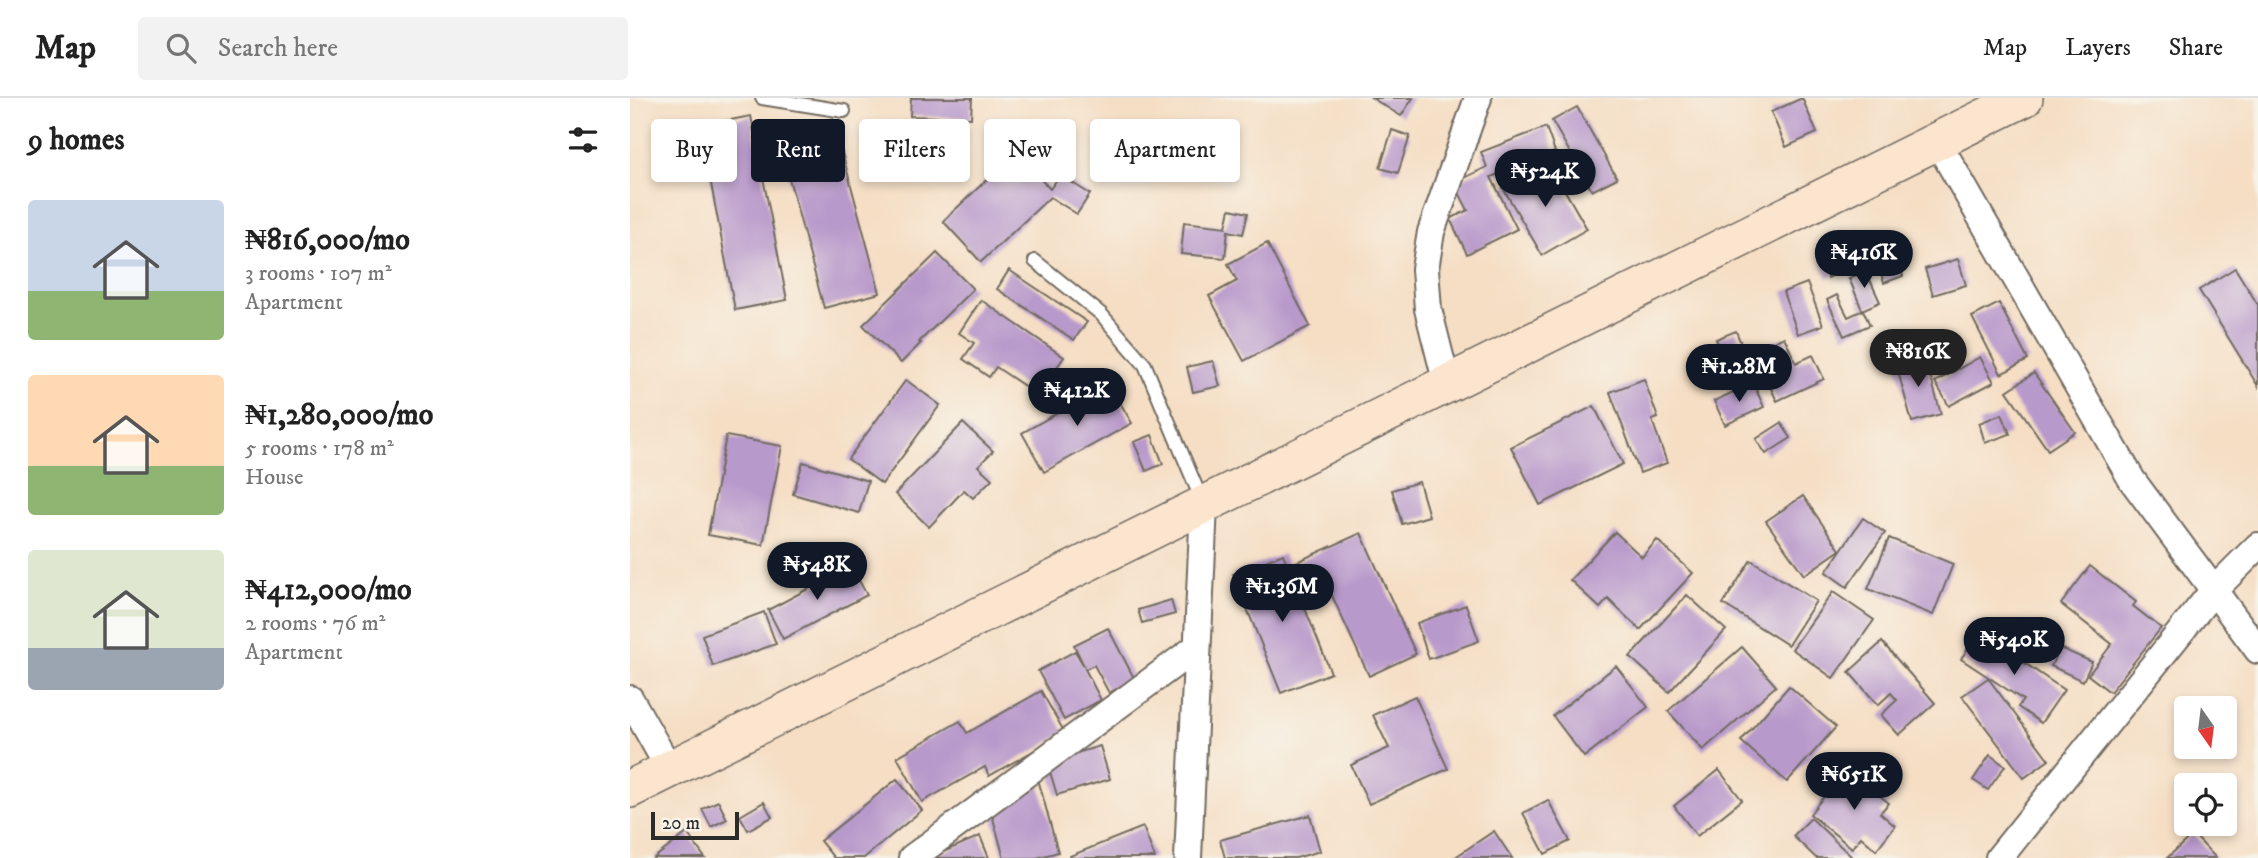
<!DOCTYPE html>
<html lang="en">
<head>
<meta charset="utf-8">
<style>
  body { margin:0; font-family:"IM FELL DW Pica",serif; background:#f2f2f2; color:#222; height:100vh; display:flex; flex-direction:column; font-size:26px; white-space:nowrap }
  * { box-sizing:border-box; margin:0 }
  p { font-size:23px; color:#767676 }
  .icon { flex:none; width:38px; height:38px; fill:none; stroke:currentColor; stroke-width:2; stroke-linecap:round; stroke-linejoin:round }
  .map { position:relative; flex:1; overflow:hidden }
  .side { display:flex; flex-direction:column; background:#fff; width:630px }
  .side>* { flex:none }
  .banner { position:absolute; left:21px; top:21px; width:665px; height:63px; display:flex; gap:14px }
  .needle { width:46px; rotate:166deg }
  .fabs { position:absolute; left:1544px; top:598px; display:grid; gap:14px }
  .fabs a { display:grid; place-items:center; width:63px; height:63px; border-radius:7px; background:#fff; box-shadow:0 4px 10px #0003; font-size:35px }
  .scale { position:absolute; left:21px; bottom:18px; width:88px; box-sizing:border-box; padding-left:7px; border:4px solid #2b2b2b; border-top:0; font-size:19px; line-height:24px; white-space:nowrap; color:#2b2b2b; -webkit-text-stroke:5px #f7f3e8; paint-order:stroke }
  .price { position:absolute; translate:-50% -60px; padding:0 16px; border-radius:24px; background:#111827; color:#fff; font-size:23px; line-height:46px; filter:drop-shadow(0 2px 4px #0008) }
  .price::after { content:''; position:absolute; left:50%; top:42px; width:21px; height:16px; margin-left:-10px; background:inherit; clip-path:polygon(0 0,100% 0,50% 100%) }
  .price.current { background:#222; color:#fff }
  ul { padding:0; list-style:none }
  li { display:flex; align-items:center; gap:21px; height:175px; padding:0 28px }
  li span { display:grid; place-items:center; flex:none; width:196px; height:140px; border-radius:7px; color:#555 }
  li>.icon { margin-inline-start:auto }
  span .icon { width:84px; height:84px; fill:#fffc; stroke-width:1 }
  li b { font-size:30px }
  h2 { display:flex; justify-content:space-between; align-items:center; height:84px; padding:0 28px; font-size:30px }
  .chip { padding:0 24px; border-radius:7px; background:#fff; box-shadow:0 4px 10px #0003; font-size:24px; line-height:63px }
  .chip.current { background:#111827; color:#fff }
  header { display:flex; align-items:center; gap:42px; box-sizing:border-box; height:98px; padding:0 35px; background:#fff; border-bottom:2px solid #e0e0e0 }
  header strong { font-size:33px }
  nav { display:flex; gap:38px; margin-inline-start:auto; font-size:24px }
  .search { width:490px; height:63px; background:#f2f2f2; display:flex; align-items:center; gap:18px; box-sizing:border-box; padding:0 24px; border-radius:7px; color:#767676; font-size:26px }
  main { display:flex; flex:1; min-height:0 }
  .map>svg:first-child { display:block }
</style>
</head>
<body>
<header>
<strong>Map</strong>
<div class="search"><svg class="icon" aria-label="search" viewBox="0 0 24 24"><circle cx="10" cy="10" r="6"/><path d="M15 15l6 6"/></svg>Search here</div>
<nav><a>Map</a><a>Layers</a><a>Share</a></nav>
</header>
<main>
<section class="side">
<h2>9 homes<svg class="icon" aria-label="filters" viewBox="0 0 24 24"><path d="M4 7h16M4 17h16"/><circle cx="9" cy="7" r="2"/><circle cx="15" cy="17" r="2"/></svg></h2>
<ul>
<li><span style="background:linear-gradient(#c9d6e8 65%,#8fb573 0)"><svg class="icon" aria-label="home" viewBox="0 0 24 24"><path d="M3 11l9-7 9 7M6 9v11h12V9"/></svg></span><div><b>₦816,000/mo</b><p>3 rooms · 107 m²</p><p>Apartment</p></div></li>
<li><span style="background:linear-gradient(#ffd9b3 65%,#8fb573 0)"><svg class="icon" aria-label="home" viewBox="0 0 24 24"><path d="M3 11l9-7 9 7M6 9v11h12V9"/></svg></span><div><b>₦1,280,000/mo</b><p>5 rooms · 178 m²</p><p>House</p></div></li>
<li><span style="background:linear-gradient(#dfe7d0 70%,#9aa5b1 0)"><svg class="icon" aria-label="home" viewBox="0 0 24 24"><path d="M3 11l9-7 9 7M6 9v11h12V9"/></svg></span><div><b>₦412,000/mo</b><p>2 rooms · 76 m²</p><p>Apartment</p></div></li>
</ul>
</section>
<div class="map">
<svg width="1628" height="760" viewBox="0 0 1628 760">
  <rect width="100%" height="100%" fill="#f7f3e8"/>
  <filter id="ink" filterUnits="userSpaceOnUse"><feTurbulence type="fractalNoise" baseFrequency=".0143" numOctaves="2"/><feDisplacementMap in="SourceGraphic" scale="14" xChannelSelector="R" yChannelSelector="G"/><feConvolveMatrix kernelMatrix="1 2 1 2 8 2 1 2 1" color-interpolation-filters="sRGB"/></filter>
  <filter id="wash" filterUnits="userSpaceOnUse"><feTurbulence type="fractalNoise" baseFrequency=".00686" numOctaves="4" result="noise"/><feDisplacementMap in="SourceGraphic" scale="28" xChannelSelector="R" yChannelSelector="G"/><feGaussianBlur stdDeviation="1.57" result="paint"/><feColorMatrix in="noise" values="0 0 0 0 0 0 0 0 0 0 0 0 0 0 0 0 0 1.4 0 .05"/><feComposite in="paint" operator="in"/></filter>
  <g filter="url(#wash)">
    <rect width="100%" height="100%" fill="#f5dec4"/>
    <g id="blocks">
      <g fill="#b899cb">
        <polygon points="281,0 342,0 341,20 280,18"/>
        <polygon points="742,0 783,0 771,18"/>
        <polygon points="1172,0 1187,35 1156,49 1141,14"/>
        <polygon points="947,9 987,80 962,93 922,23"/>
        <polygon points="121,18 157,202 105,212 70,28"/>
        <polygon points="203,21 250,195 194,210 147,36"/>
        <polygon points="916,29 925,54 861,79 887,131 837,156 820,121 838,112 824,85 857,69 851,54"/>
        <polygon points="762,32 780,38 768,75 750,70"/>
        <polygon points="385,55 420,91 430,77 460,96 447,116 420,99 351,164 313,123"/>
        <polygon points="919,65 957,131 912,157 873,90"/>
        <polygon points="600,111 618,115 613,136 598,133 595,160 551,156 554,124 596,129"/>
        <polygon points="1262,143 1273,178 1254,185 1243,150"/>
        <polygon points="637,145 680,228 614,263 579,198 607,183 598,166"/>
        <polygon points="1216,148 1224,167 1198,180 1190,161"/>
        <polygon points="307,155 343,191 289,244 291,245 271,265 233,227"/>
        <polygon points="1328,161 1336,187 1303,197 1295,171"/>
        <polygon points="1605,170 1628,207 1628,288 1569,192"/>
        <polygon points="379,172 457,224 444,242 367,191"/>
        <polygon points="1236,173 1250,204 1232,212 1219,180"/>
        <polygon points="1177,185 1193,227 1168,236 1153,194"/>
        <polygon points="1207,197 1218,219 1233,212 1240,227 1214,238 1197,202"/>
        <polygon points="351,202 434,259 408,297 366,269 359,279 333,261 344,245 329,235"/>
        <polygon points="1369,205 1398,262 1371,276 1342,219"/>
        <polygon points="1106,233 1119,266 1100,274 1086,241"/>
        <polygon points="1154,239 1166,265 1183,257 1194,281 1147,303 1123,253"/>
        <polygon points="1295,259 1311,316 1282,324 1266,266"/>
        <polygon points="1350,259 1364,284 1319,308 1305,284"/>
        <polygon points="583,263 590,288 563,294 557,269"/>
        <polygon points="1404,275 1445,334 1418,352 1377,293"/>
        <polygon points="1014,281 1028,320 1022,322 1037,365 1010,375 980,294"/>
        <polygon points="276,282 310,307 252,386 218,361"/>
        <polygon points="1123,285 1134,309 1095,327 1084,303"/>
        <polygon points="479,286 502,325 414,374 392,335"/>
        <polygon points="964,308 993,366 910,407 881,349"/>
        <polygon points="1372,316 1380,336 1355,345 1349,325"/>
        <polygon points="333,325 363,353 348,368 362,381 343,400 334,392 299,429 265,396"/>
        <polygon points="1151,325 1161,340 1136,356 1126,341"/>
        <polygon points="522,337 533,366 516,373 504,344"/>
        <polygon points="96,338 152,348 133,447 78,437"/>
        <polygon points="173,364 238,383 229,415 163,396"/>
        <polygon points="789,384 799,418 772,426 762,392"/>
        <polygon points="1173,398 1210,452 1174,477 1136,423"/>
        <polygon points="1233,420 1255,435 1217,489 1196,474"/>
        <polygon points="985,434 1012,459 1027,442 1063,475 1010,532 978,501 970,510 940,482"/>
        <polygon points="731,435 786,556 739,578 693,478 672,487 662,466"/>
        <polygon points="1259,440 1323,466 1303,517 1238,491"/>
        <polygon points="653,456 701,575 651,595 603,476"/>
        <polygon points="1121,462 1186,503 1158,547 1093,506"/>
        <polygon points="221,468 237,497 153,541 138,512"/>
        <polygon points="1460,468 1506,504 1503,508 1531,530 1480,594 1458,577 1482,546 1431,506"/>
        <polygon points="1203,494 1244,522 1203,580 1162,551"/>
        <polygon points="1057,497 1096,532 1039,594 1000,559"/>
        <polygon points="541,502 545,516 512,525 508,512"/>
        <polygon points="836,507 849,543 799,561 787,525"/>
        <polygon points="134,514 146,546 83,568 72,537"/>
        <polygon points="478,530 505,582 479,595 464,567 455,571 471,602 434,622 408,573 445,553 454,568 444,547"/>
        <polygon points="1349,534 1434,592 1411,625 1388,609 1393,602 1331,561"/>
        <polygon points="1252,544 1305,605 1269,637 1251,617 1267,602 1261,595 1248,607 1219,574"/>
        <polygon points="1112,549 1146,588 1073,652 1038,613"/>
        <polygon points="1430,550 1462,564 1453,583 1421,568"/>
        <polygon points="986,568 1018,609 954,659 923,618"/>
        <polygon points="1358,580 1419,662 1394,680 1332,598"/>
        <polygon points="1159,588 1206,629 1157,684 1111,643"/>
        <polygon points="411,593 435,635 359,678 355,669 292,704 267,659 330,623 337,635"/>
        <polygon points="785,598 818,671 739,706 721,667 759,650 743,617"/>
        <polygon points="470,648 480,681 427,697 417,664"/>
        <polygon points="1360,657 1375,668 1358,692 1343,682"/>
        <polygon points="1216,671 1259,705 1250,715 1265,728 1246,752 1231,739 1222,750 1180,716"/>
        <polygon points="1089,672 1112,702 1067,738 1044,708"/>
        <polygon points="267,681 292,712 234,760 204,760 190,743"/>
        <polygon points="408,681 428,754 407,760 374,760 356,695"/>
        <polygon points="918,702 940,743 915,756 893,715"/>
        <polygon points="88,703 97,721 81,729 72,711"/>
        <polygon points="134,704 142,719 118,732 110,718"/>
        <polygon points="680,717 690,753 666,760 595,760 590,742"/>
        <polygon points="1181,720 1223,760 1186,760 1163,738"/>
        <polygon points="513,729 525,760 441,760 440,758"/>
        <polygon points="864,733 882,760 824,760"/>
        <polygon points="57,735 75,760 24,760"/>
        <polygon points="1563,736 1586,760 1537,760"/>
        <polygon points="350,738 359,760 299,760"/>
      </g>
    </g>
  </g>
  <g filter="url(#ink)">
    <use href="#blocks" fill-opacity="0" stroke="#726a61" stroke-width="2"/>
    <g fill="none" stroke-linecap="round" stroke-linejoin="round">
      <g stroke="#726a61" stroke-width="16">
        <g id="lane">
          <polyline points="132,0 214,13"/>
          <polyline points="405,163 471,216 515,267 572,403"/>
        </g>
      </g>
      <g stroke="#726a61" stroke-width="30">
        <g id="street">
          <polyline points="1307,43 1502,382 1628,552"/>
          <polyline points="817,286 798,211 795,171 801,134 848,0"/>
          <polyline points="0,601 40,672"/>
          <polyline points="282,760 567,549"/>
          <polyline points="558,760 574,407"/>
          <polyline points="1369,760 1584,492 1628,448"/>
        </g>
      </g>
      <g stroke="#726a61" stroke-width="40">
        <polyline id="secondary" points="0,691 1394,0"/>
      </g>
      <use href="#lane" stroke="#fff" stroke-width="12"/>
      <use href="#street" stroke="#fff" stroke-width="26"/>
      <use href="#secondary" stroke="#fbe5cf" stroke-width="37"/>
    </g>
  </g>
</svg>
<div class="fabs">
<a><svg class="needle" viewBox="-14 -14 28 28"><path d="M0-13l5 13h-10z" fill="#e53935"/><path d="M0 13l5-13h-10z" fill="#767676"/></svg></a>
<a><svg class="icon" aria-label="locate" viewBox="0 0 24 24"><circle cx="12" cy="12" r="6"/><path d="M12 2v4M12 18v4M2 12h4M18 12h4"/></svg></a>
</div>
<div class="scale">20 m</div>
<b class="price" style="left:915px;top:111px">₦524K</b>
<b class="price" style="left:1234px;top:192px">₦416K</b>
<b class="price current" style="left:1288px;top:291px">₦816K</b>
<b class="price" style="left:1109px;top:306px">₦1.28M</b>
<b class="price" style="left:447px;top:330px">₦412K</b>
<b class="price" style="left:187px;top:504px">₦548K</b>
<b class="price" style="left:652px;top:526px">₦1.36M</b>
<b class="price" style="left:1384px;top:579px">₦540K</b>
<b class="price" style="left:1224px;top:714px">₦651K</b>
<div class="banner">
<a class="chip">Buy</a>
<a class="chip current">Rent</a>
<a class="chip">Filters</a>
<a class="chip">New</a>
<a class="chip">Apartment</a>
</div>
</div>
</main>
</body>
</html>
